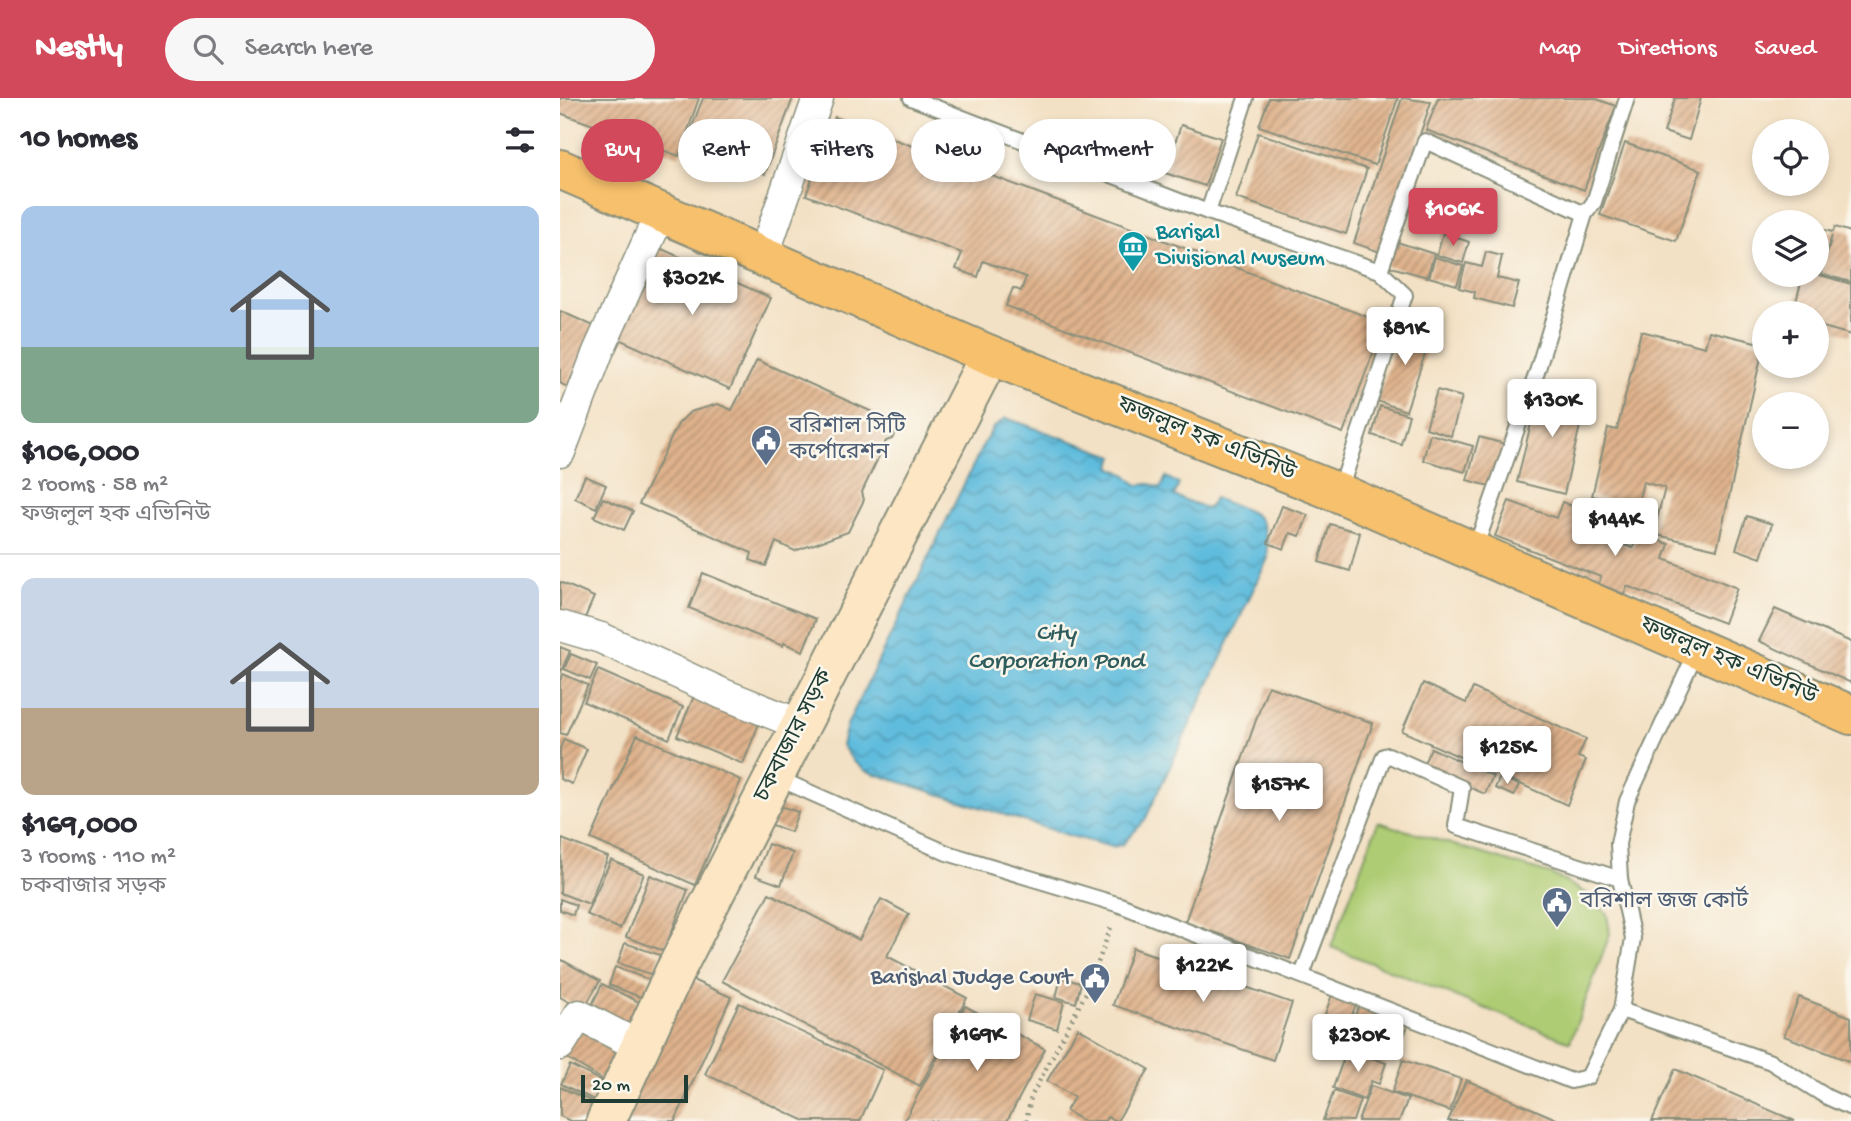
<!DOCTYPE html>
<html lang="en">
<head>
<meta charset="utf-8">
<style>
  body { margin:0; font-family:"Gochi Hand","Noto Sans Bengali",sans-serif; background:#f7f7f7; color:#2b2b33; height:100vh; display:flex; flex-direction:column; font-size:26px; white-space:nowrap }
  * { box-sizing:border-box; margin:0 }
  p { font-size:23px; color:#7c7c81 }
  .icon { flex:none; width:38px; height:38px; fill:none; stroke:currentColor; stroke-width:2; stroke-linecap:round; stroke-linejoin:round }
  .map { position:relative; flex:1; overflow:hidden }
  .side { display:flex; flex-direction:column; background:#fff; width:560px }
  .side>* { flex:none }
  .top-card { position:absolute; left:21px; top:21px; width:665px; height:63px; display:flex; gap:14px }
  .tools { position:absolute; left:1192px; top:21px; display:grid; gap:14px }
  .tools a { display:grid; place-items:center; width:77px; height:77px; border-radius:50%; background:#fff; box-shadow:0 4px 10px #0003; font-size:35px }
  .scale { position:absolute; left:21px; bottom:18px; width:107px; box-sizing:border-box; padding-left:7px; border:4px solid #1f3d34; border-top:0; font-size:19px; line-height:24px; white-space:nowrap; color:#1f3d34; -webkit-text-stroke:5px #fbf7ec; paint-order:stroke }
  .price { position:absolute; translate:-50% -60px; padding:0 16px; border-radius:7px; background:#fff; color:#222; font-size:23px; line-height:46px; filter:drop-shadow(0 2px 4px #0008) }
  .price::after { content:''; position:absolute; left:50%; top:42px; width:21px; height:16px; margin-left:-10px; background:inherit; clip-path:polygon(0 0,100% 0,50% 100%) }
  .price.active { background:#d1495b; color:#fff }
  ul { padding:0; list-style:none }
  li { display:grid; align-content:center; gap:14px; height:371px; padding:0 21px }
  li+li { border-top:2px solid #e1e1e2 }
  li span { display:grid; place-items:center; height:217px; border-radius:14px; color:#555 }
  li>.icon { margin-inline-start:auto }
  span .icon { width:126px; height:126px; fill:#fffc; stroke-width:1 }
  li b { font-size:30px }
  h2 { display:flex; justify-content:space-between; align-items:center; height:84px; padding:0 21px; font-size:30px }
  .chip { padding:0 24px; border-radius:32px; background:#fff; box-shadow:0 4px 10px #0003; font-size:24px; line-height:63px }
  .chip.active { background:#d1495b; color:#fff }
  header { display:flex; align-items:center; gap:42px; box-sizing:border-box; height:98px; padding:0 35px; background:#d1495b; color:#fff }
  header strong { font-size:33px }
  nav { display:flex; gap:38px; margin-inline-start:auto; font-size:24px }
  .search { width:490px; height:63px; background:#f7f7f7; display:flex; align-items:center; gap:18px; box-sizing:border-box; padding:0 24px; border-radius:38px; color:#7c7c81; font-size:26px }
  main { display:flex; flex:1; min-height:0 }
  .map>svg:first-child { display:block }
</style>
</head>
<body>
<header>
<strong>Nestly</strong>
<div class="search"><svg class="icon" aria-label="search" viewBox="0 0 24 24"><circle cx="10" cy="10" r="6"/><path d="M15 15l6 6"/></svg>Search here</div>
<nav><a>Map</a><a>Directions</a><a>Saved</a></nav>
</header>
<main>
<section class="side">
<h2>10 homes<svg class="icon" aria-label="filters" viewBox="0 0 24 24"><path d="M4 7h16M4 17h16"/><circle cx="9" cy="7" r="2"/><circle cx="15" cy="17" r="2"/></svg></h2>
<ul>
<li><span style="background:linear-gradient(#a9c7e8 65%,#7fa58c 0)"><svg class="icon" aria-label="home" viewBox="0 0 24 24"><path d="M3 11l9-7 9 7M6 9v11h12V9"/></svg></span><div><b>$106,000</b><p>2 rooms · 58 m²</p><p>ফজলুল হক এভিনিউ</p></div></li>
<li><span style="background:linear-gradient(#c9d6e8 60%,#b9a48a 0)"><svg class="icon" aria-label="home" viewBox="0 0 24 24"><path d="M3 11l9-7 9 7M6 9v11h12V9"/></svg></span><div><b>$169,000</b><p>3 rooms · 110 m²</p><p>চকবাজার সড়ক</p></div></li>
</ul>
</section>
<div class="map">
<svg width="1291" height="1023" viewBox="0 0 1291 1023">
  <defs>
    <pattern id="water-waves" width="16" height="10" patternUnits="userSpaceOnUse" patternTransform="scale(1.75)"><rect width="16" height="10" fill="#5fbcdd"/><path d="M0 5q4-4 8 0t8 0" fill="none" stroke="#4e9ab4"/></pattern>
    <pattern id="building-hatch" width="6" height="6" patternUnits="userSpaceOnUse" patternTransform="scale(1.75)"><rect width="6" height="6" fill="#dfb28c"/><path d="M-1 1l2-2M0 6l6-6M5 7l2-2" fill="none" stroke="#b49273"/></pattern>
  </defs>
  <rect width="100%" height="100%" fill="#fbf7ec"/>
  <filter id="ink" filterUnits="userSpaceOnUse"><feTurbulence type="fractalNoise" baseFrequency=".0143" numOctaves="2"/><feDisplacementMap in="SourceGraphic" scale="14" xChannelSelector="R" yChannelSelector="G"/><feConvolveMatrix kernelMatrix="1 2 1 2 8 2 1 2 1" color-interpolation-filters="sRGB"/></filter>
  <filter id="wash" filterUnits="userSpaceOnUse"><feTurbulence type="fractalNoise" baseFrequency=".00686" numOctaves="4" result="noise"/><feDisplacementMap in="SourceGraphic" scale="28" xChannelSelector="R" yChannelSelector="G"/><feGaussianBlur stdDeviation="1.57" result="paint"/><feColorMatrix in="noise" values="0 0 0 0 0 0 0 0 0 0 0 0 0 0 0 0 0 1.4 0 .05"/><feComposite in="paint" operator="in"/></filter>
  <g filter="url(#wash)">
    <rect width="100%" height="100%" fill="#f3e1c5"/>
    <polygon fill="#aecc73" stroke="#668454" stroke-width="2" points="818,724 993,777 1028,796 1047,816 1050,836 1010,944 771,849"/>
    <path fill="url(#water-waves)" stroke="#3f7c88" stroke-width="2" d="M446 320 554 358 551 369 567 377 577 387 590 386 601 390 606 379 619 386 614 398 648 411 654 400C697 417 705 410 708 460L585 722 562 747 552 749 511 738 306 673 294 664 282 647 287 627 424 345 433 330Z"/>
    <g id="blocks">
      <g fill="url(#building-hatch)">
        <polygon points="0,0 139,0 119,58 0,15"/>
        <polygon points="143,0 233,0 205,76 125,47"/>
        <polygon points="709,0 838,0 815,67 699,28"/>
        <polygon points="842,0 871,4 820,154 794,145"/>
        <polygon points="878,0 1034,0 1056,8 1024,92 866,32"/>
        <polygon points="1115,0 1141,0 1129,42 1104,34"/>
        <polygon points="275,19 832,228 822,253 815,250 783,335 446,208 453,190 461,193 466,179 423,163 418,179 396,171 402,155 246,97"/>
        <polygon points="621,27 661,40 645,88 605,75"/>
        <polygon points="698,35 807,71 786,136 676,100"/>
        <polygon points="1065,45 1141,72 1116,143 1040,117"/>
        <polygon points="1275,129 1291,134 1291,184 1261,176 1272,138 1265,157 1256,154 1256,130 1273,134"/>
        <polygon points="883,135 909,144 903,165 877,157"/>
        <polygon points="831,142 874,156 867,179 824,167"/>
        <polygon points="93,147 211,200 170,291 52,238"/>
        <polygon points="926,154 942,158 937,180 959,185 952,210 914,200 915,194 899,190 906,165 922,169"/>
        <polygon points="875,159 903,168 897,187 869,179"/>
        <polygon points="1256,176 1291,186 1291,237 1256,227 1256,215 1233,215 1243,177"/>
        <polygon points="0,213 36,229 7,289 0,285"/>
        <polygon points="843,225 872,235 846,313 817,303"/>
        <polygon points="1081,233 1145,249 1149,233 1204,246 1157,451 1093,436 1105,390 1083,384 1077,409 1032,398 1048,330 1057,332"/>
        <polygon points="197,262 339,326 332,341 326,343 302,394 304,402 288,434 235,453 216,444 206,468 190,462 192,455 79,406 118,326 130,314 158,306 172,312"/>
        <polygon points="980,287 1027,298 1004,396 957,384"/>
        <polygon points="877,292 902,299 891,338 866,330"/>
        <polygon points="820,308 849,317 841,346 812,337"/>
        <polygon points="870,336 913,348 905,374 863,362"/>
        <polygon points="919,339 945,346 933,389 907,382"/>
        <polygon points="25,378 46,387 36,410 15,400"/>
        <polygon points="43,400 73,413 64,432 34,419"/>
        <polygon points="949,403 996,420 1002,404 1059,426 1052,443 1073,450 1079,435 1109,446 1104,461 1177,490 1164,525 1067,488 1064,496 1038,486 1041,479 935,438"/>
        <polygon points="722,408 748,417 740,438 730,435 724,451 708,445"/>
        <polygon points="1187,418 1212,426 1201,460 1176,451"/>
        <polygon points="770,426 800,435 790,473 759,464"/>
        <polygon points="143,475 256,521 243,553 224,545 223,548 129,510"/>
        <polygon points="0,484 34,499 21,529 0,520"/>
        <polygon points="1215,511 1291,544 1291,585 1199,543"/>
        <polygon points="0,549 10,553 0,576"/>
        <polygon points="11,556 37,567 30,582 4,571"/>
        <polygon points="38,572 123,609 109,641 24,604"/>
        <polygon points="3,576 28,587 6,637 0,635 0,583"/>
        <polygon points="863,585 906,605 913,590 1026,641 1018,659 1026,662 1007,707 842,633"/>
        <polygon points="708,588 813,625 730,861 625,824"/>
        <polygon points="135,596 200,623 183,666 117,638"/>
        <polygon points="77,637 181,682 135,787 31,741"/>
        <polygon points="4,641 27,651 12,686 0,681 0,650"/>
        <polygon points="871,650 933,678 925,696 862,669"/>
        <polygon points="940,679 959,687 954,698 935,690"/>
        <polygon points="220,708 238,714 231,734 212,727"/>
        <polygon points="2,741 48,759 29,806 0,795"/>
        <polygon points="208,746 233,755 221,787 196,778"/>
        <polygon points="51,762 84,776 60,831 26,816"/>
        <polygon points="90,777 128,792 104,853 66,839"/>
        <polygon points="209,795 299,842 321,801 349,816 327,858 407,900 360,988 162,883"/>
        <polygon points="0,801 16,807 13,817 0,812"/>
        <polygon points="65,845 100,857 93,877 58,865"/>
        <polygon points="573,850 732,905 713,962 553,907"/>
        <polygon points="0,861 40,883 23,912 0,899"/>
        <polygon points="55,869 90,882 83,900 49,887"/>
        <polygon points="121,877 171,899 115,1023 55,1023"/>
        <polygon points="501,880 521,885 516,905 496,899"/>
        <polygon points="42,886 83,906 67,939 26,919"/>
        <polygon points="773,894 797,903 782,944 758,936"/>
        <polygon points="475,896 504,904 497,931 467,922"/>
        <polygon points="1239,899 1291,919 1291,964 1224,938"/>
        <polygon points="800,904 850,922 838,953 828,950 825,957 786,943"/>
        <polygon points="179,905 323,972 300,1023 245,1023 145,976"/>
        <polygon points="405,908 485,951 447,1023 344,1023"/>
        <polygon points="23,923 66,949 45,983 2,957"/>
        <polygon points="518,930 589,971 557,1023 547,1019 545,1023 523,1023 506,1013 514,999 487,983"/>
        <polygon points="787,951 826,965 819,986 811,983 804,1002 773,990"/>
        <polygon points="843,962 901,981 890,1013 832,994"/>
        <polygon points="10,967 45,985 36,1003 1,986"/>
        <polygon points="1115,971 1235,1023 1092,1023"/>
        <polygon points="906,982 1001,1023 888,1023"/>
        <polygon points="811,988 848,1001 839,1023 798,1023"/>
        <polygon points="0,989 44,1009 37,1023 10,1023 0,1018"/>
        <polygon points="774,993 800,1002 793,1023 763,1022"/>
      </g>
    </g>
  </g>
  <g filter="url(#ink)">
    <use href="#blocks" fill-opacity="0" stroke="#898f7c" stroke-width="2"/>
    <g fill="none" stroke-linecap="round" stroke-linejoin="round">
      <g stroke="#898f7c" stroke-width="18">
        <g id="lane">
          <polyline points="351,0 648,114 820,173 845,197 780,392"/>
          <polyline points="648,114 686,0"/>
          <polyline points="820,173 865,43 1025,116 1034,104 1067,0"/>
          <polyline points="915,451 977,274 1025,116"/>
          <polyline points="215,679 387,755 560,807 1011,983 1028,979 1061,912 1073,840 1060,781 1058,746 1067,703 1137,552"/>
          <polyline points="742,877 824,658 828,657 902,690 896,728 1060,781"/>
          <polyline points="1061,912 1211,964 1267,999 1291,1010"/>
        </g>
      </g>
      <g stroke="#898f7c" stroke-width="33">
        <g id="street">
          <polyline points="203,159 258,0"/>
          <polyline points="0,354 38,254 100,116"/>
          <polyline points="0,528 41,540 163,596 241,627"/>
          <polyline points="0,947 19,917 81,949"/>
        </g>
      </g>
      <g stroke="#898f7c" stroke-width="42">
        <polyline id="secondary" points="46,1023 114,875 430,257"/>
      </g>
      <g stroke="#898f7c" stroke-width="42">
        <polyline id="primary" points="0,71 430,257 779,395 1291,617"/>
      </g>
      <polyline stroke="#898f7c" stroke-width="4.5" stroke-dasharray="2 5" stroke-linecap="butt" points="466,1023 471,999 529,889 551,829"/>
      <use href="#lane" stroke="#fff" stroke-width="14"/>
      <use href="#street" stroke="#fff" stroke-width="30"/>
      <use href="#secondary" stroke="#fce6c4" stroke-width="38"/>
      <use href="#primary" stroke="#f7c06c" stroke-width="38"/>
    </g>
  </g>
  <defs>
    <g id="museum-pin" transform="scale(1.575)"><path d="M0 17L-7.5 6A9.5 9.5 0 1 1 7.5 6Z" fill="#0f9aa8" stroke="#fbf7ec"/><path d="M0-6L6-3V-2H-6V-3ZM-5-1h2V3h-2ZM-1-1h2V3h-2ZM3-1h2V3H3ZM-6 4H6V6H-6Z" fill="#fff"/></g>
    <g id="civic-pin" transform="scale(1.575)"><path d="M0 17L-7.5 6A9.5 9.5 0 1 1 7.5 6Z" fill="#5c6f8a" stroke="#fbf7ec"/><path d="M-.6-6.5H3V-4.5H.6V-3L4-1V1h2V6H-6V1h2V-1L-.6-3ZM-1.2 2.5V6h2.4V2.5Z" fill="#fff"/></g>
  </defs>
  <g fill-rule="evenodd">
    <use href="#museum-pin" x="573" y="148"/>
    <use href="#civic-pin" x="206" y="342"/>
    <use href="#civic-pin" x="997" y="804"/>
    <use href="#civic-pin" x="535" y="880"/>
  </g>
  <g text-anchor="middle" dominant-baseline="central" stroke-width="5" stroke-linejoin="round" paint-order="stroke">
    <g font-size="23" fill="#0d838f" stroke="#fbf7ec" text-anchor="start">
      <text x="596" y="135">Barisal<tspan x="596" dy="26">Divisional Museum</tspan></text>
    </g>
    <g font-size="23" fill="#4e5e75" stroke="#fbf7ec" text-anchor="start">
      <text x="229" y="329">বরিশাল সিটি<tspan x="229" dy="26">কর্পোরেশন</tspan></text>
      <text x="1020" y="804">বরিশাল জজ কোর্ট</text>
      <text x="512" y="880" text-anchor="end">Barishal Judge Court</text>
    </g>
    <g font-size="23" fill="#1f3d34" stroke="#fbf7ec">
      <text transform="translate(646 342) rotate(22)">ফজলুল হক এভিনিউ</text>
      <text transform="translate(1168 564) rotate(23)">ফজলুল হক এভিনিউ</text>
      <text transform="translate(235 638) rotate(-63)">চকবাজার সড়ক</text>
    </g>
    <g font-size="24" font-style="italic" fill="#2f5d5e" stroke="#fbf7ec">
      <text x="496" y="536">City<tspan x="496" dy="28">Corporation Pond</tspan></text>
    </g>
  </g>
</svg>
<div class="tools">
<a><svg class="icon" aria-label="locate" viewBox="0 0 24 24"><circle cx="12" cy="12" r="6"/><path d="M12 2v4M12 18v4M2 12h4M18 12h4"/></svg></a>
<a><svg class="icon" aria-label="layers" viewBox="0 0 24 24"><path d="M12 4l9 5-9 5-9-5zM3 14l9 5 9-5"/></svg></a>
<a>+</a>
<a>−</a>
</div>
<div class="scale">20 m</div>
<b class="price active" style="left:893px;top:150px">$106K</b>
<b class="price" style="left:132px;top:219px">$302K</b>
<b class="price" style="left:845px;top:269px">$81K</b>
<b class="price" style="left:992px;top:341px">$130K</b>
<b class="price" style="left:1055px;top:460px">$144K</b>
<b class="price" style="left:947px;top:688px">$125K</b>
<b class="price" style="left:719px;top:725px">$157K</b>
<b class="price" style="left:643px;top:906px">$122K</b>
<b class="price" style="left:417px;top:975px">$169K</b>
<b class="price" style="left:798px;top:976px">$230K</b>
<div class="top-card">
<a class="chip active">Buy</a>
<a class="chip">Rent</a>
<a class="chip">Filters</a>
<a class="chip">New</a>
<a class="chip">Apartment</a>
</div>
</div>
</main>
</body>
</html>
